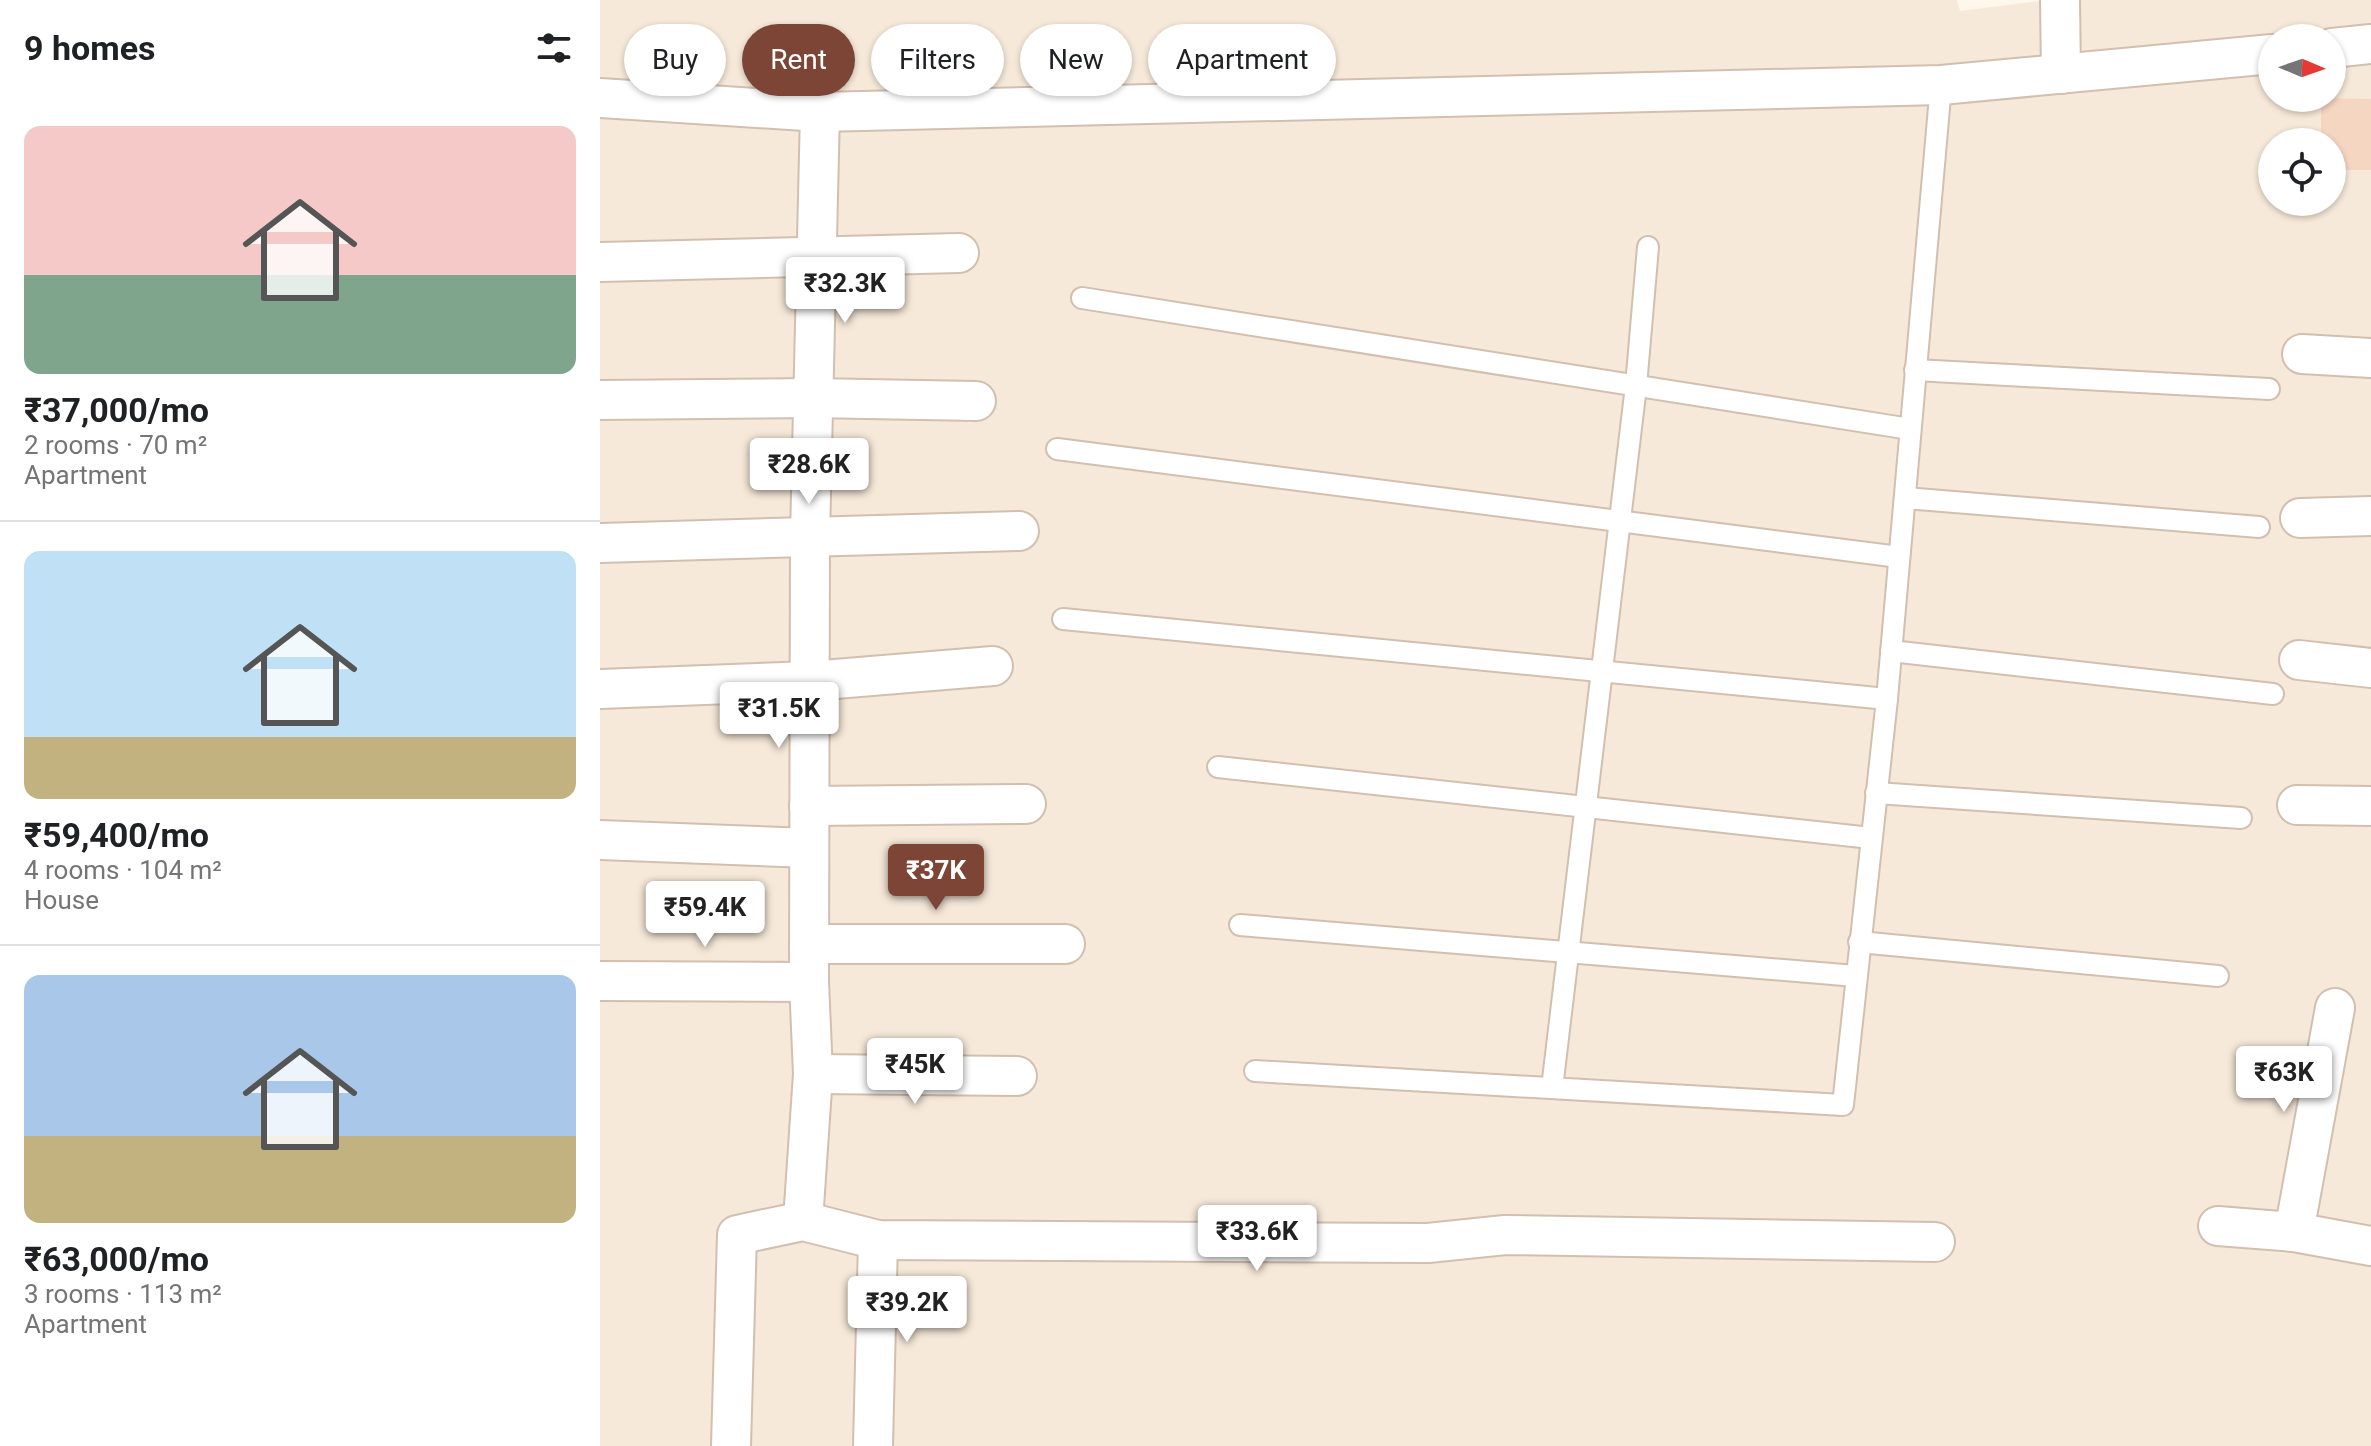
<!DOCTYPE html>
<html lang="en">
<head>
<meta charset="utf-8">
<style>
  body { margin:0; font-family:Roboto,sans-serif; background:#f2f2f2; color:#202124; height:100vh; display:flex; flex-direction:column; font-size:30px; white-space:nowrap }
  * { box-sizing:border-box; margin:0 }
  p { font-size:26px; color:#757577 }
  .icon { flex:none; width:44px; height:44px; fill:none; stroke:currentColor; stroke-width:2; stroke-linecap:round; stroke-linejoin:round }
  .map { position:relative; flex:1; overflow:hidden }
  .details { display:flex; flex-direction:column; background:#fff; width:600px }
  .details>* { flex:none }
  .guide { position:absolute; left:24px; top:24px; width:760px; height:72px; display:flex; gap:16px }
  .needle { width:52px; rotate:92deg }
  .tools { position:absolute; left:1658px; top:24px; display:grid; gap:16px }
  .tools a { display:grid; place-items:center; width:88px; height:88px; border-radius:50%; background:#fff; box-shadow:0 2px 6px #0004; font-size:40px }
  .price { position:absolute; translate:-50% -68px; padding:0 18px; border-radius:8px; background:#fff; color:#222; font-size:26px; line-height:52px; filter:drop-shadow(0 2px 4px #0008) }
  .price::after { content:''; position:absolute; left:50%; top:48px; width:24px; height:18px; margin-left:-12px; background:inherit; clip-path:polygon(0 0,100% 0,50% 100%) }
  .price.selected { background:#7d4535; color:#fff }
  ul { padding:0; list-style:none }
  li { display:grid; align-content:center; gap:16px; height:424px; padding:0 24px }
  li+li { border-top:2px solid #e0e0e0 }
  li span { display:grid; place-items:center; height:248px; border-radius:16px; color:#555 }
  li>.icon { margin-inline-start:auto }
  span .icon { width:144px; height:144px; fill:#fffc; stroke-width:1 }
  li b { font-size:34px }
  h2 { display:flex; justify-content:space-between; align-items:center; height:96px; padding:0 24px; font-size:34px }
  .tag { padding:0 28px; border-radius:36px; background:#fff; box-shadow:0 2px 6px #0004; font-size:28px; line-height:72px }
  .tag.selected { background:#7d4535; color:#fff }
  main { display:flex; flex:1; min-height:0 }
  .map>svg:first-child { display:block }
</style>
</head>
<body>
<main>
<section class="details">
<h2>9 homes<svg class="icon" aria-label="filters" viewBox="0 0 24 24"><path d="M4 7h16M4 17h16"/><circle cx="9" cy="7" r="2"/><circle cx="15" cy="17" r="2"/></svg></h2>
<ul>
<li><span style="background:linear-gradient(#f6c9c9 60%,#7fa58c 0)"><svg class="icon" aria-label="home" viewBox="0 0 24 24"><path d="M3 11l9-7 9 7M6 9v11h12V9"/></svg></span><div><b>₹37,000/mo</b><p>2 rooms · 70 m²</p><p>Apartment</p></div></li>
<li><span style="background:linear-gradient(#bfe0f5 75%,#c2b280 0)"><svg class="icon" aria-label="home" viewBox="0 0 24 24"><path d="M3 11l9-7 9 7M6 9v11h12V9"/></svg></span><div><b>₹59,400/mo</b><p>4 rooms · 104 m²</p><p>House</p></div></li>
<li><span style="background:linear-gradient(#a9c7e8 65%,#c2b280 0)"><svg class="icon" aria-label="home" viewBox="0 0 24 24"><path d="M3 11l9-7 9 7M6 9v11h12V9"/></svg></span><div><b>₹63,000/mo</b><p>3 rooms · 113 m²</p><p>Apartment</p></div></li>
</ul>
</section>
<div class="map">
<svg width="1771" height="1446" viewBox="0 0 1771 1446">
  <rect width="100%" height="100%" fill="#fef7eb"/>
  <path fill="#f6e9d9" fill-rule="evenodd" d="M0 0H1357L1360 11 1449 0H1771V1446H0ZM1672 38H1732V98H1672ZM1672 142H1732V202H1672Z"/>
  <polygon fill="#f5d6c1" points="1721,98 1771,99 1771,170 1732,170 1732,142 1721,142"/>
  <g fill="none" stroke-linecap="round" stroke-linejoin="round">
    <g stroke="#d2bfaf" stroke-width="24">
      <g id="service">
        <polyline points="482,298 1310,429"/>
        <polyline points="1315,370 1669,389"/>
        <polyline points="457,449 1299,557"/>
        <polyline points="1305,498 1659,527"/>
        <polyline points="463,619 1287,699"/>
        <polyline points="1291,651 1673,694"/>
        <polyline points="618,767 1271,838"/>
        <polyline points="1276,793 1641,818"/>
        <polyline points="640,925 1256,976"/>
        <polyline points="1259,942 1618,976"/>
        <polyline points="655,1071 1243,1105 1287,699 1341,85"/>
        <polyline points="952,1088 1036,386 1048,247"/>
      </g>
    </g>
    <g stroke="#d2bfaf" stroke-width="42">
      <g id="minor">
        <polyline points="1460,0 1461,74"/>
        <polyline points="1732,48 1771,44"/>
        <polyline points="0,98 220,112 1341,85 1672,54"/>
        <polyline points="1,262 359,253"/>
        <polyline points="1702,354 1771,358"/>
        <polyline points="0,400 212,398 376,401"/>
        <polyline points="1700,518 1771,516"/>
        <polyline points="0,543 419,531"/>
        <polyline points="1699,660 1771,668"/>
        <polyline points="0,689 211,681 393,666"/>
        <polyline points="1697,805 1771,806"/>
        <polyline points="209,806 426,804"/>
        <polyline points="0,840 209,848"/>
        <polyline points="209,944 465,944"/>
        <polyline points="0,981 209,982"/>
        <polyline points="213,1074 417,1076"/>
        <polyline points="203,1221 213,1074 209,982 210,537 220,112"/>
        <polyline points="1618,1226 1694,1232 1771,1246"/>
        <polyline points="1694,1232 1735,1008"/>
        <polyline points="131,1446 137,1235 203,1221 278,1240 828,1243 905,1235 1335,1242"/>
        <polyline points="273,1446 278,1240"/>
      </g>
    </g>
    <use href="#service" stroke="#fff" stroke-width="20"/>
    <use href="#minor" stroke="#fff" stroke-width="38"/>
  </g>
</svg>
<div class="tools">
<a><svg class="needle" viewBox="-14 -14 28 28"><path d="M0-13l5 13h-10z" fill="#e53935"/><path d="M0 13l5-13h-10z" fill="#757577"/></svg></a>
<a><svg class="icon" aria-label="locate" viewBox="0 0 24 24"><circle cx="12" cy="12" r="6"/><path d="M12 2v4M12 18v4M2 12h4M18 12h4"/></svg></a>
</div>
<b class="price" style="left:245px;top:325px">₹32.3K</b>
<b class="price" style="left:209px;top:506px">₹28.6K</b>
<b class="price" style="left:179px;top:750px">₹31.5K</b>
<b class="price selected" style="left:336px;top:912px">₹37K</b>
<b class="price" style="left:105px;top:949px">₹59.4K</b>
<b class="price" style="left:315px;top:1106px">₹45K</b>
<b class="price" style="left:1684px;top:1114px">₹63K</b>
<b class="price" style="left:657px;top:1273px">₹33.6K</b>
<b class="price" style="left:307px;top:1344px">₹39.2K</b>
<div class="guide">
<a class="tag">Buy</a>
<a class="tag selected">Rent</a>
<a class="tag">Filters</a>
<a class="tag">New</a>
<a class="tag">Apartment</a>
</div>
</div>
</main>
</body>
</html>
